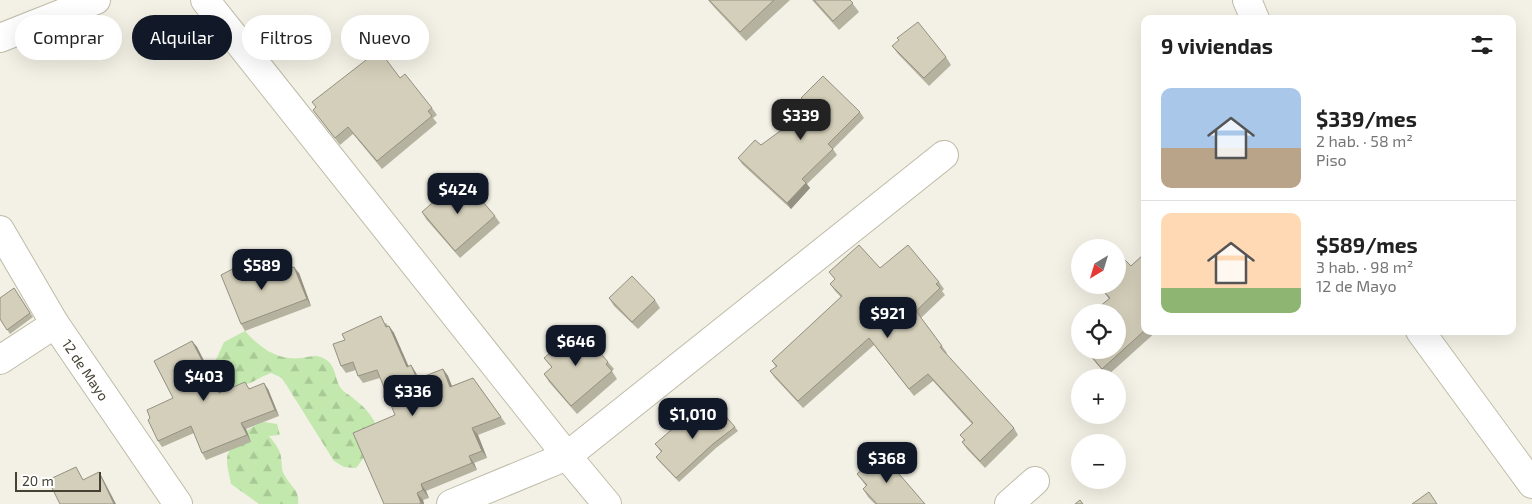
<!DOCTYPE html>
<html lang="es">
<head>
<meta charset="utf-8">
<style>
  body { margin:0; font-family:"Exo 2",sans-serif; background:#f2f2f2; color:#222; height:100vh; display:flex; flex-direction:column; font-size:19px; white-space:nowrap }
  * { box-sizing:border-box; margin:0 }
  p { font-size:16px; color:#767676 }
  .icon { flex:none; width:28px; height:28px; fill:none; stroke:currentColor; stroke-width:2; stroke-linecap:round; stroke-linejoin:round }
  .map { position:relative; flex:1; overflow:hidden }
  .panel { position:absolute; left:1141px; top:15px; width:375px; height:320px; display:flex; flex-direction:column; background:#fff; border-radius:10px; box-shadow:0 5px 20px #0002 }
  .panel>* { flex:none }
  .top-card { position:absolute; left:15px; top:15px; width:475px; height:45px; display:flex; gap:10px }
  .needle { width:32px; rotate:218deg }
  .controls { position:absolute; left:1071px; top:239px; display:grid; gap:10px }
  .controls a { display:grid; place-items:center; width:55px; height:55px; border-radius:50%; background:#fff; box-shadow:0 5px 20px #0002; font-size:25px }
  .scale { position:absolute; left:15px; bottom:12px; width:86px; box-sizing:border-box; padding-left:5px; border:2px solid #454234; border-top:0; font-size:14px; line-height:18px; white-space:nowrap; color:#454234; -webkit-text-stroke:4px #fff; paint-order:stroke }
  .price { position:absolute; translate:-50% -42px; padding:0 11px; border-radius:10px; background:#111827; color:#fff; font-size:16px; line-height:32px; filter:drop-shadow(0 1px 2px #0008) }
  .price::after { content:''; position:absolute; left:50%; top:30px; width:15px; height:11px; margin-left:-8px; background:inherit; clip-path:polygon(0 0,100% 0,50% 100%) }
  .price.on { background:#222; color:#fff }
  ul { padding:0; list-style:none }
  li { display:flex; align-items:center; gap:15px; height:125px; padding:0 20px }
  li+li { border-top:1px solid #e0e0e0 }
  li span { display:grid; place-items:center; flex:none; width:140px; height:100px; border-radius:10px; color:#555 }
  li>.icon { margin-inline-start:auto }
  span .icon { width:60px; height:60px; fill:#fffc; stroke-width:1 }
  li b { font-size:21px }
  h2 { display:flex; justify-content:space-between; align-items:center; height:60px; padding:0 20px; font-size:21px }
  .tag { padding:0 18px; border-radius:22px; background:#fff; box-shadow:0 5px 20px #0002; font-size:18px; line-height:45px }
  .tag.on { background:#111827; color:#fff }
  .map>svg:first-child { display:block }
</style>
</head>
<body>
<div class="map">
<svg width="1532" height="504" viewBox="0 0 1532 504">
  <defs>
    <pattern id="forest-firs" width="22" height="20" patternUnits="userSpaceOnUse" patternTransform="scale(1.25)"><rect width="22" height="20" fill="#c2e8ad"/><path d="M5 1l3.5 6h-7zM16 11l3.5 6h-7z" fill="#a8c895"/></pattern>
  </defs>
  <rect width="100%" height="100%" fill="#f3f1e5"/>
  <g fill="url(#forest-firs)">
    <path d="M245 331C260 348 278 361 301 358 310 357 315 354 323 358 336 364 334 376 340 387 343 392 350 395 354 399 366 408 375 418 378 432 369 444 366 457 356 468L344 467 334 461 282 378 271 373C252 380 247 390 226 384L214 364 224 342Z"/>
    <path d="M264 422 277 424 280 435 269 436C274 442 280 449 281 457 282 464 281 470 285 476 291 487 300 491 298 504H259L231 484C230 477 227 468 227 460 228 442 248 427 264 422Z"/>
  </g>
  <g fill="none" stroke-linecap="round" stroke-linejoin="round">
    <g stroke="#bebba7" stroke-width="30">
      <g id="minor">
        <polyline points="205,0 567,456 607,504"/>
        <polyline points="1247,0 1255,19"/>
        <polyline points="0,38 96,0"/>
        <path id="s1" d="M0 230 55 324 178 504"/>
        <polyline points="1420,331 1532,484"/>
        <polyline points="0,360 55,324"/>
        <polyline points="451,504 567,456 944,155"/>
        <polyline points="1009,504 1035,481"/>
      </g>
    </g>
    <use href="#minor" stroke="#fff" stroke-width="28"/>
  </g>
  <g fill="#b6b2a0">
    <polygon points="708,0 790,0 746,41 714,7"/>
    <polygon points="812,0 850,0 859,12 839,30"/>
    <polygon points="892,46 946,57 951,65 929,86 898,54"/>
    <polygon points="400,78 432,108 437,115 433,118 437,123 382,169 353,134 340,145 313,110"/>
    <polygon points="801,98 860,112 864,118 833,149 837,155 807,184 810,188 791,209 742,164 738,158 761,145 811,109 805,104"/>
    <polygon points="453,193 495,216 500,223 460,258 426,219 422,212"/>
    <polygon points="1512,235 1516,243 1512,245"/>
    <polygon points="1145,253 1145,331 1157,331 1107,376 1085,350 1118,350 1109,299 1098,285 1131,266"/>
    <polygon points="277,268 279,272 299,273 311,306 245,331 241,324 247,270 249,274"/>
    <polygon points="880,268 939,282 944,289 942,291 945,295 921,318 942,346 947,353 946,354 1014,428 1018,435 985,468 967,449 962,442 964,440 960,435 972,424 933,381 914,396 874,345 803,408 775,378 770,371 776,367 772,361 841,297 835,291 830,284 835,279 829,272"/>
    <polygon points="14,288 33,317 10,334 0,319"/>
    <polygon points="609,298 655,300 660,308 638,329 614,306"/>
    <polygon points="386,323 388,326 389,326 394,333 408,366 411,365 416,373 419,379 443,369 448,376 452,386 473,378 506,424 478,435 487,458 474,463 477,470 426,491 429,498 423,500 424,504 384,504 395,415 380,378 363,383 358,376 356,370 346,373 341,366 345,340"/>
    <polygon points="192,341 197,347 220,392 250,388 268,389 279,416 246,429 251,442 206,460 202,453 194,433 162,447 158,441 173,398"/>
    <polygon points="544,358 608,362 614,369 612,371 617,379 577,414 549,382 544,374 552,368"/>
    <polygon points="735,427 738,431 716,448 679,482 659,461 656,457 661,452 655,444 682,430"/>
    <polygon points="857,474 925,504 875,504 868,497 863,489 866,486"/>
  </g>
  <g fill="#949182">
    <polygon points="806,183 810,188 791,209 787,203"/>
    <polygon points="294,267 299,273 311,306 307,299"/>
    <polygon points="389,326 394,333 412,374 407,367"/>
    <polygon points="192,341 197,347 223,399 219,393"/>
    <polygon points="411,365 416,373 422,387 417,379"/>
    <polygon points="443,369 448,376 455,394 450,387"/>
    <polygon points="264,383 268,389 279,416 275,410"/>
    <polygon points="241,423 246,429 251,442 247,435"/>
    <polygon points="472,428 478,435 487,458 482,451"/>
    <polygon points="469,456 474,463 477,470 472,463"/>
    <polygon points="99,472 103,479 116,504 114,504"/>
    <polygon points="421,484 426,491 429,498 423,490"/>
    <polygon points="417,493 423,500 424,504 422,504 421,503"/>
  </g>
  <g fill="#d4cfba" stroke="#949182">
    <polygon points="709,0 774,0 740,32"/>
    <polygon points="814,0 850,0 853,3 833,21"/>
    <polygon points="918,22 946,57 924,78 892,46 899,40 897,38"/>
    <polygon points="379,50 400,78 405,74 432,108 428,111 432,116 377,161 348,127 335,138 313,110 316,107 312,102"/>
    <polygon points="823,76 860,112 828,144 833,149 802,179 806,183 787,203 738,158 755,140 761,145 812,108 801,98"/>
    <polygon points="466,182 495,216 455,251 422,212 449,188 453,193"/>
    <polygon points="859,245 880,268 908,245 939,282 936,284 940,288 916,311 942,346 940,347 1014,428 980,461 962,442 965,440 960,435 973,423 928,374 909,389 869,338 798,401 770,371 777,366 772,361 842,296 830,284 835,279 829,272"/>
    <polygon points="1145,253 1145,330 1102,369 1086,350 1118,350 1118,312 1093,312 1110,298 1098,285 1118,285 1118,265 1124,259 1131,266"/>
    <polygon points="273,261 278,272 294,267 307,299 241,324 221,275 242,264 248,274"/>
    <polygon points="632,276 655,300 632,322 609,298"/>
    <polygon points="14,288 30,313 7,330 0,319 0,298"/>
    <polygon points="381,316 386,327 389,326 407,367 411,365 417,379 443,369 450,387 473,378 501,417 472,428 482,451 469,456 472,463 421,484 423,490 417,493 421,503 419,504 384,504 353,433 395,415 377,370 358,376 353,362 341,366 333,344 345,340 342,334"/>
    <polygon points="1080,324 1080,343 1071,331"/>
    <polygon points="579,328 608,362 606,364 612,371 571,406 544,374 552,367 544,358"/>
    <polygon points="192,341 219,393 245,382 249,389 264,383 275,410 241,423 247,435 202,453 191,426 158,441 148,420 150,418 147,410 173,398 154,361"/>
    <polygon points="714,403 735,427 713,444 676,478 656,457 662,451 655,444 677,425 682,430"/>
    <polygon points="881,453 925,504 877,504 863,489 867,485 857,474"/>
    <polygon points="76,467 83,480 99,472 114,504 60,504 48,480"/>
    <polygon points="1429,492 1437,504 1412,504"/>
    <polygon points="1080,500 1083,504 1075,504"/>
  </g>
  <g text-anchor="middle" dominant-baseline="central" stroke-width="4.5" stroke-linejoin="round" paint-order="stroke">
    <g font-size="14" fill="#454234" stroke="#fff">
      <text stroke="none"><textPath href="#s1" startOffset="164">12 de Mayo</textPath></text>
    </g>
  </g>
</svg>
<div class="controls">
<a><svg class="needle" viewBox="-14 -14 28 28"><path d="M0-13l5 13h-10z" fill="#e53935"/><path d="M0 13l5-13h-10z" fill="#767676"/></svg></a>
<a><svg class="icon" aria-label="locate" viewBox="0 0 24 24"><circle cx="12" cy="12" r="6"/><path d="M12 2v4M12 18v4M2 12h4M18 12h4"/></svg></a>
<a>+</a>
<a>−</a>
</div>
<div class="scale">20 m</div>
<b class="price on" style="left:801px;top:141px">$339</b>
<b class="price" style="left:458px;top:215px">$424</b>
<b class="price" style="left:262px;top:291px">$589</b>
<b class="price" style="left:888px;top:339px">$921</b>
<b class="price" style="left:576px;top:367px">$646</b>
<b class="price" style="left:204px;top:402px">$403</b>
<b class="price" style="left:413px;top:417px">$336</b>
<b class="price" style="left:693px;top:440px">$1,010</b>
<b class="price" style="left:887px;top:484px">$368</b>
<div class="top-card">
<a class="tag">Comprar</a>
<a class="tag on">Alquilar</a>
<a class="tag">Filtros</a>
<a class="tag">Nuevo</a>
</div>
<section class="panel">
<h2>9 viviendas<svg class="icon" aria-label="filters" viewBox="0 0 24 24"><path d="M4 7h16M4 17h16"/><circle cx="9" cy="7" r="2"/><circle cx="15" cy="17" r="2"/></svg></h2>
<ul>
<li><span style="background:linear-gradient(#a9c7e8 60%,#b9a48a 0)"><svg class="icon" aria-label="home" viewBox="0 0 24 24"><path d="M3 11l9-7 9 7M6 9v11h12V9"/></svg></span><div><b>$339/mes</b><p>2 hab. · 58 m²</p><p>Piso</p></div></li>
<li><span style="background:linear-gradient(#ffd9b3 75%,#8fb573 0)"><svg class="icon" aria-label="home" viewBox="0 0 24 24"><path d="M3 11l9-7 9 7M6 9v11h12V9"/></svg></span><div><b>$589/mes</b><p>3 hab. · 98 m²</p><p>12 de Mayo</p></div></li>
</ul>
</section>
</div>
</body>
</html>
